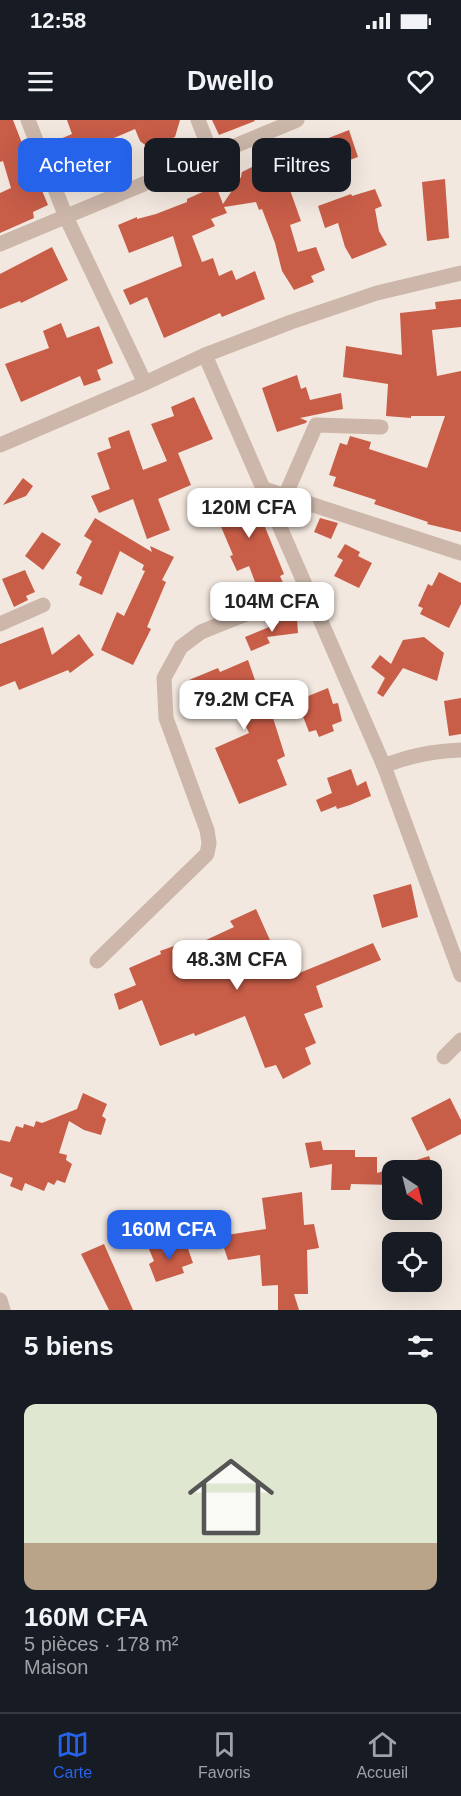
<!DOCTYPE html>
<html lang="fr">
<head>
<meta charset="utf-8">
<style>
  body { margin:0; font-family:Arial,sans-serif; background:#20242c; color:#f1f3f6; height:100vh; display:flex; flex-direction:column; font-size:22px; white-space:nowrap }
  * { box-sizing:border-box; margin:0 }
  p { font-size:20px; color:#9ea1a6 }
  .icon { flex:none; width:33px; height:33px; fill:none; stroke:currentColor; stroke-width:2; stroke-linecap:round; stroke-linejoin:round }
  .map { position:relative; height:1190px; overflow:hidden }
  .drawer { display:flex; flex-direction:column; background:#171b24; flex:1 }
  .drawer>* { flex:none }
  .guide { position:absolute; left:18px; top:18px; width:426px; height:54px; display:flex; gap:12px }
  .needle { width:39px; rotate:145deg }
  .tools { position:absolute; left:382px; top:1040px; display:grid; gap:12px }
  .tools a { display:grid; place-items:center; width:60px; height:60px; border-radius:12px; background:#171b24; box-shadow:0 6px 24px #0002; font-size:30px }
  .price { position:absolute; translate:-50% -51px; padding:0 14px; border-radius:12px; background:#fff; color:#222; font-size:20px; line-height:39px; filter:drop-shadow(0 2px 3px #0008) }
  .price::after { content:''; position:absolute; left:50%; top:36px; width:18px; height:14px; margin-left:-9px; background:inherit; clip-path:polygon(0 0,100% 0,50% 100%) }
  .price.on { background:#2563eb; color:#fff }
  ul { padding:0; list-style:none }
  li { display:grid; align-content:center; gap:12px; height:318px; padding:0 24px }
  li+li { border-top:2px solid #363941 }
  li span { display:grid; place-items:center; height:186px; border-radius:12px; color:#555 }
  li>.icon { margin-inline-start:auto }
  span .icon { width:108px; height:108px; fill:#fffc; stroke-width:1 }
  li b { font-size:26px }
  h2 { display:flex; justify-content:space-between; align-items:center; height:72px; padding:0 24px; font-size:26px }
  .pill { padding:0 21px; border-radius:12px; background:#171b24; box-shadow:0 6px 24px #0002; font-size:21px; line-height:54px }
  .pill.on { background:#2563eb; color:#fff }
  .status { display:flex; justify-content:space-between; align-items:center; height:42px; padding:0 30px; background:#171b24; direction:ltr }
  .status svg { height:16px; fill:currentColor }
  header { display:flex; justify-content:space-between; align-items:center; height:78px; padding:0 24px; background:#171b24; font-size:27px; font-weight:600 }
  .tabs { display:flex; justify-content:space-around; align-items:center; height:84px; border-top:2px solid #363941; background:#171b24; font-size:16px; color:#9ea1a6 }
  .tabs a { display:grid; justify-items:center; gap:3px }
  .tabs .on { color:#2563eb }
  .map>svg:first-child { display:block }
</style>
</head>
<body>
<div class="status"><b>12:58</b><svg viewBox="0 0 49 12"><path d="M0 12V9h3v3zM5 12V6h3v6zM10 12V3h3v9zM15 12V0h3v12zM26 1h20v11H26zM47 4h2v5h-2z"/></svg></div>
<header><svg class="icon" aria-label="menu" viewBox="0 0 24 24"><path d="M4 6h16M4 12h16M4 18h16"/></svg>Dwello<svg class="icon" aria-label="heart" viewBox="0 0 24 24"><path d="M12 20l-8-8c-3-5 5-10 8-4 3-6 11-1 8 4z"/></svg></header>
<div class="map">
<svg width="461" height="1190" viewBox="0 0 461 1190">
  <rect width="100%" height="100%" fill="#f3e8df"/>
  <g fill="#c85d48">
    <polygon points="0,0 13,0 25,31 21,32 32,64 38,61 48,85 33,92 34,98 0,113 0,73 11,68 3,41 0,42"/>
    <polygon points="67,0 180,0 175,17 149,28 140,21 135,9 107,21 119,51 108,56 110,61 93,67 80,34 72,37 71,33 67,35 60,19 72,14"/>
    <polygon points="212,0 254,0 255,1 219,15"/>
    <polygon points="349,10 358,37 333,46 336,53 290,70 301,101 290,105 298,132 316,127 325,150 311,156 314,162 294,170 282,151 275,123 262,89 259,90 256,82 224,87 227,93 211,99 215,106 192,116 202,142 213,138 219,156 232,150 236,160 255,151 265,179 222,197 220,193 164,218 147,177 130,185 123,170 182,146 173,116 129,133 118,105 137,97 137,99 156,94 187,82 187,79 216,66 223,84 241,57 242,52 262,42 264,45 304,30 303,28"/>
    <polygon points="445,59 449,118 427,121 422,62"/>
    <polygon points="375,69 382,86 375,89 379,111 387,125 352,139 345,127 338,103 325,108 318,86 351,74 352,76"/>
    <polygon points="52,127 68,160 21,183 20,181 0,189 0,154"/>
    <polygon points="461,179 461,207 432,210 437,256 461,251 461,412 427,404 428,402 374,384 376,380 333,366 336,357 329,355 340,323 347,325 350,316 371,322 369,329 427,348 445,296 411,296 411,298 386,296 388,264 343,257 346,226 402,235 400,193 436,189 435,182"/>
    <polygon points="61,203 67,218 99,206 113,243 97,250 101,260 84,266 80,256 21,282 5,244 49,228 43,211"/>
    <polygon points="297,255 301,269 306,267 310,280 341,273 343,289 300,298 307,301 306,303 277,312 262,268"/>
    <polygon points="194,277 213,319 178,333 191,365 158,379 170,410 147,419 133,379 99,393 91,376 110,369 97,333 111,328 108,318 129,310 143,350 167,341 151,304 174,296 171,287"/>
    <polygon points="23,358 33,366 26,376 3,385"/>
    <polygon points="245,369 252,387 259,384 268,405 265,407 284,454 280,456 284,465 267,472 263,464 257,467 249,446 237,451 230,436 233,435 211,383"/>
    <polygon points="95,398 152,432 150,426 174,437 162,460 166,462 147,507 151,509 133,545 101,530 117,492 124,496 145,451 142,450 144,445 120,431 102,475 79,465 82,457 76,453 92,421 84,416"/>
    <polygon points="320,398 338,403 331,419 314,412"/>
    <polygon points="42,412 61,424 43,450 25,436"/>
    <polygon points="345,424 360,432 358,436 372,443 359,468 334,456 343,440 337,437"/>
    <polygon points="25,450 35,472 26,476 28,480 14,487 2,459"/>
    <polygon points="439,452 461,463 461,484 449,508 420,494 423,488 418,486 428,464 432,466"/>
    <polygon points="297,499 298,513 267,517 270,523 251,531 245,517 279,503 278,500"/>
    <polygon points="43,507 52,535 79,514 94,535 70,553 68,550 19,570 15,561 0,567 0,524"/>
    <polygon points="424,517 444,533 437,561 403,548 383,577 377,573 385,558 371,547 380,535 391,544 403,520"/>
    <polygon points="248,540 263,583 268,582 285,636 277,640 287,665 239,684 215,628 249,613 237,586 232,588 230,584 217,590 214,583 199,591 189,560 218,548 220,552"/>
    <polygon points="328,568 333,584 338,583 342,601 332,605 334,611 319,617 316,610 309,612 302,594 306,591 301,579"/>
    <polygon points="461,578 461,614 449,616 444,581"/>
    <polygon points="351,649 357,666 366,661 371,676 350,685 337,689 336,686 321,692 316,680 332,673 327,658"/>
    <polygon points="411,764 418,797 382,808 373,775"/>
    <polygon points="256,789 287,858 373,823 381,840 316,866 323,887 304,894 316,923 305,928 311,944 283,959 276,945 265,948 245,896 195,916 194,913 160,926 142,880 119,890 114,874 136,865 129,848 161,834 160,831 188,821 191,827 234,807 230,801"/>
    <polygon points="83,973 107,984 102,996 106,999 101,1015 84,1010 69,1001 59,1033 67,1035 66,1040 72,1044 65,1063 57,1060 54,1065 48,1062 44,1071 25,1063 22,1071 10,1066 13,1058 0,1053 0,1020 10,1022 16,1006 23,1008 24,1004 34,1007 36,1001 42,1003 77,989"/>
    <polygon points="450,978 461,1000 461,1014 427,1031 411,998"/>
    <polygon points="321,1021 323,1030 355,1030 355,1037 377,1037 377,1053 393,1048 393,1065 351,1064 350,1070 331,1070 332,1044 310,1048 305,1023"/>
    <polygon points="429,1036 434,1050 394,1050 394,1047"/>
    <polygon points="302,1072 304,1105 314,1104 319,1128 307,1130 308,1174 294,1174 299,1190 278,1190 278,1165 262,1166 260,1135 228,1140 220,1116 266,1109 262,1078"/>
    <polygon points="172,1121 174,1127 186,1123 193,1143 182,1147 184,1153 156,1162 149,1144 154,1141 149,1129"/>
    <polygon points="104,1124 133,1190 109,1190 81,1134"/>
  </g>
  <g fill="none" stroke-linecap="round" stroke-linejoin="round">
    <g stroke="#ccb7aa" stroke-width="15">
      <polyline points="28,0 66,97 145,263"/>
      <polyline points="198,0 212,35"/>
      <polyline points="0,124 297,0"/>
      <polyline points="205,235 384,646 461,855"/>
      <polyline points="0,325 145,263 205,235 291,202 377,173 461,153"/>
      <polyline points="264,369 461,433"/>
      <polyline points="285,376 316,305 381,307"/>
      <polyline points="0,504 43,485"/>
      <path d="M384 646C408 636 435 631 461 630"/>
      <polyline points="97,841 207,734 209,723 207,710 166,598 164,558 181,527 201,512 308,469"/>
      <polyline points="444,937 461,920"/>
      <polyline points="0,1180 3,1190"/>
    </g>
  </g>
</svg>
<div class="tools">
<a><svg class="needle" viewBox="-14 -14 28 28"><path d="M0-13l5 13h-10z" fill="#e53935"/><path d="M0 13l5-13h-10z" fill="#9ea1a6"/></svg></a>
<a><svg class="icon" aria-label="locate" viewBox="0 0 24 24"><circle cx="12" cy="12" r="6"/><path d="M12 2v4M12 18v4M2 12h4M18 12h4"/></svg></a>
</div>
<b class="price" style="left:249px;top:419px">120M CFA</b>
<b class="price" style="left:272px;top:513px">104M CFA</b>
<b class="price" style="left:244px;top:611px">79.2M CFA</b>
<b class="price" style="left:237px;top:871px">48.3M CFA</b>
<b class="price on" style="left:169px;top:1141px">160M CFA</b>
<div class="guide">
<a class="pill on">Acheter</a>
<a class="pill">Louer</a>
<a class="pill">Filtres</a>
</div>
</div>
<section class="drawer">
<h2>5 biens<svg class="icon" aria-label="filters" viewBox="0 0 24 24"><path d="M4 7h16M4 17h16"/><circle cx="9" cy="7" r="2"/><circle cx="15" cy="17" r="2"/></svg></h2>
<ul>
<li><span style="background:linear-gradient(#dfe7d0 75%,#b9a48a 0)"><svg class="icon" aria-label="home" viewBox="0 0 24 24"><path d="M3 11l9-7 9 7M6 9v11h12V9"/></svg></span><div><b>160M CFA</b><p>5 pièces · 178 m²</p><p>Maison</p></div></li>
</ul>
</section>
<nav class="tabs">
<a class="on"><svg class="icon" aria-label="map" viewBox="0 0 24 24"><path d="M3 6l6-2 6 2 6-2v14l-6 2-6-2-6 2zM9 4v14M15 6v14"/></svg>Carte</a>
<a><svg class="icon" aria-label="saved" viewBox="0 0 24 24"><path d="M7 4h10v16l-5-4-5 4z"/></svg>Favoris</a>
<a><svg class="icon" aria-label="home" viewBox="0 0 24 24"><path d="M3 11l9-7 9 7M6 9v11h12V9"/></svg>Accueil</a>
</nav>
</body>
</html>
